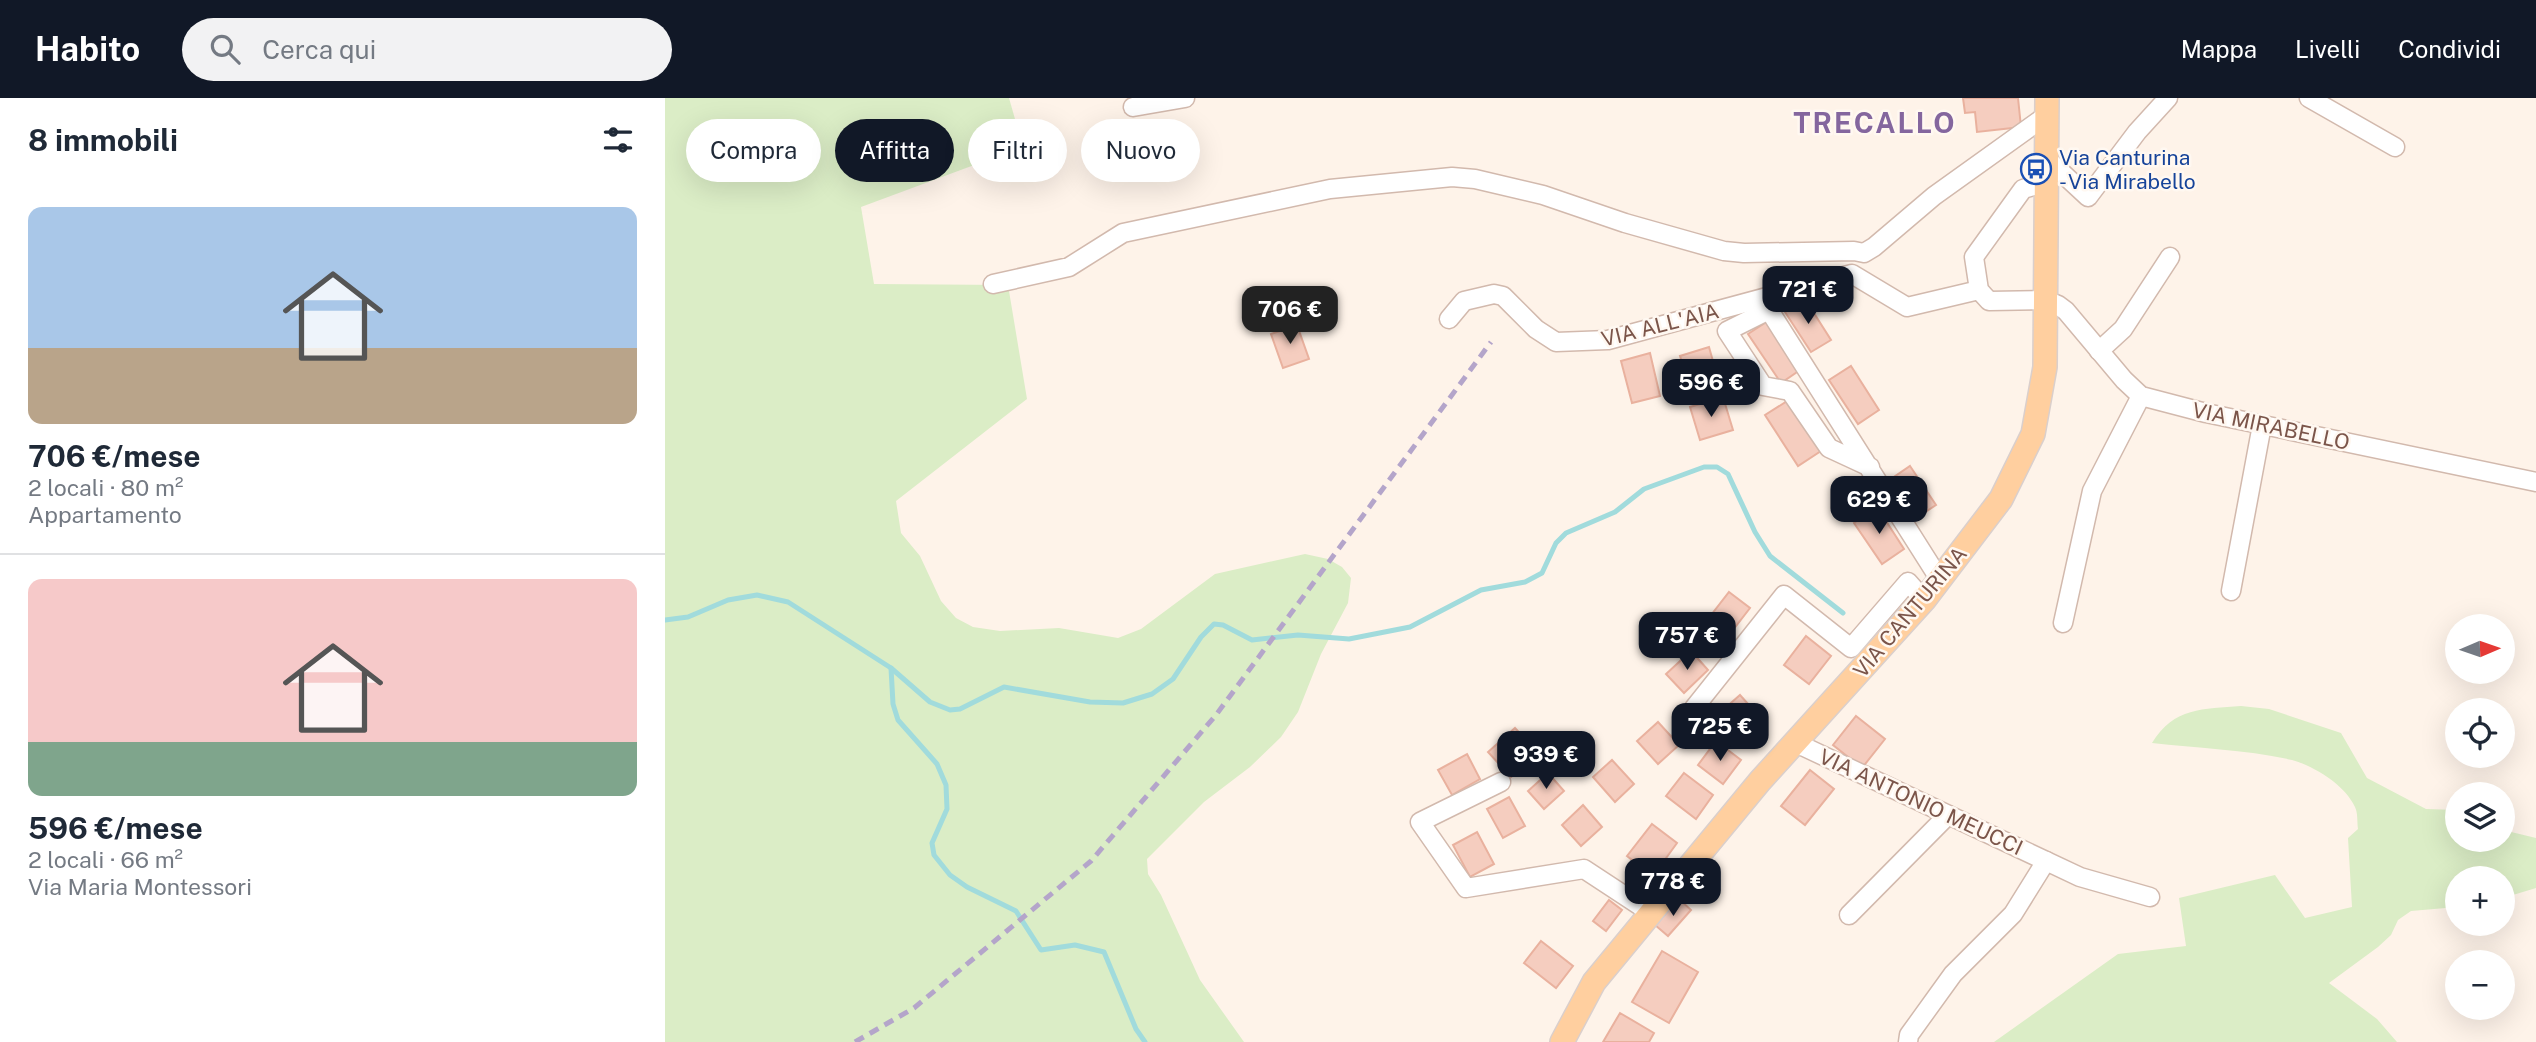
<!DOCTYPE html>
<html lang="it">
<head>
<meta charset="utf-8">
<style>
  body { margin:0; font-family:"Public Sans",sans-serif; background:#f2f2f3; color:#1f2937; height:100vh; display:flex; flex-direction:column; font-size:26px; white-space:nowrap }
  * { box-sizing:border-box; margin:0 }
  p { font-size:23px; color:#747a83 }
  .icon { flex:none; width:38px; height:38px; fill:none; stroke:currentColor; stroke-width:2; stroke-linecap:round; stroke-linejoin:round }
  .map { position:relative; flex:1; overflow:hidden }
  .details { display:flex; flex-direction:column; background:#fff; width:665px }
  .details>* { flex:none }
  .guide { position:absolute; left:21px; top:21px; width:665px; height:63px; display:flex; gap:14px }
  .needle { width:46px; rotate:88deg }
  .fabs { position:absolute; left:1780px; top:516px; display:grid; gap:14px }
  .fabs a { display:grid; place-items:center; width:70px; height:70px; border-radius:50%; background:#fff; box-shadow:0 7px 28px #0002; font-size:35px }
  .price { position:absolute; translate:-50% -60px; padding:0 16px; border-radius:14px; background:#111827; color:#fff; font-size:23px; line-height:46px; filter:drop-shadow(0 2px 4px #0008) }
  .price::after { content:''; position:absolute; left:50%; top:42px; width:21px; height:16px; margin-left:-10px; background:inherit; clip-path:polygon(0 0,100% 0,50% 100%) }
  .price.selected { background:#222; color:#fff }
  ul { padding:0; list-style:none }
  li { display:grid; align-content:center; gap:14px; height:371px; padding:0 28px }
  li+li { border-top:2px solid #e0e1e3 }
  li span { display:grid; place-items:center; height:217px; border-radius:14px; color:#555 }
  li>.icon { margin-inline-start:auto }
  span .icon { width:126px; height:126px; fill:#fffc; stroke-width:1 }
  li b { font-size:30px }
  h2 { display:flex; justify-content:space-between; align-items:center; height:84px; padding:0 28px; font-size:30px }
  .pill { padding:0 24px; border-radius:32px; background:#fff; box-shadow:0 7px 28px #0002; font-size:24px; line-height:63px }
  .pill.selected { background:#111827; color:#fff }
  header { display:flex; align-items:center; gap:42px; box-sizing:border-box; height:98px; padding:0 35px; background:#111827; color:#fff }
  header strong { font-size:33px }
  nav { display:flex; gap:38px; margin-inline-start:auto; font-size:24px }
  .search { width:490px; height:63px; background:#f2f2f3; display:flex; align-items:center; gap:18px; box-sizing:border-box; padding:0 24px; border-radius:38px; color:#747a83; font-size:26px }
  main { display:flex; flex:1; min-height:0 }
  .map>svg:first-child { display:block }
</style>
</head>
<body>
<header>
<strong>Habito</strong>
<div class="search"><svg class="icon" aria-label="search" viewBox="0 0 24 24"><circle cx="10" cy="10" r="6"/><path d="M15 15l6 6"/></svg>Cerca qui</div>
<nav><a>Mappa</a><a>Livelli</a><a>Condividi</a></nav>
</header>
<main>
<section class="details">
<h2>8 immobili<svg class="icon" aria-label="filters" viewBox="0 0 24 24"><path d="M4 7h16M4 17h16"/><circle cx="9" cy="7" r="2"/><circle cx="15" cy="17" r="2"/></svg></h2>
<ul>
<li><span style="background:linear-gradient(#a9c7e8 65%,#b9a48a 0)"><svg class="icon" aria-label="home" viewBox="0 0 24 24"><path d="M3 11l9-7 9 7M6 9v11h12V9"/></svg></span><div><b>706 €/mese</b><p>2 locali · 80 m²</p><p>Appartamento</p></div></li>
<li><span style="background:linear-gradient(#f6c9c9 75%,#7fa58c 0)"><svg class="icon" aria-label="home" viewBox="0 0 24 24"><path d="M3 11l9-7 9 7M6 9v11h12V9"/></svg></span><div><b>596 €/mese</b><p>2 locali · 66 m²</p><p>Via Maria Montessori</p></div></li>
</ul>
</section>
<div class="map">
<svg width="1871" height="944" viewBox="0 0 1871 944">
  <rect width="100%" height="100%" fill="#fef3e9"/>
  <g fill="#dbedc6">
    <polygon points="0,0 344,0 358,49 196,109 209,186 343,187 362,301 231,403 236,435 255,458 276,503 291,520 308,529 335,533 394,530 453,540 476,531 550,476 640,456 663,461 677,469 686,480 683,505 656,556 633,614 616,639 585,669 539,704 482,761 483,776 496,797 535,882 579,944 0,944"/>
    <path d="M1576 608 1604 611 1676 635 1702 680 1761 711 1792 712V742H1838V732L1871 740V790L1838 800V780H1792V809L1746 813 1733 822 1726 837 1713 849 1664 885 1712 921 1732 944H1329L1453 856 1521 848 1514 800 1610 777 1640 820 1687 809 1683 740 1693 731C1692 724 1693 715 1690 709 1680 687 1649 668 1627 662 1584 652 1531 650 1487 645 1509 609 1538 611 1576 608Z"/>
  </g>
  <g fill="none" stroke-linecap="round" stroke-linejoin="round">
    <g stroke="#a1dbdc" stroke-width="5">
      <polyline points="0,522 23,519 63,502 92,497 123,504 226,570 265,604 285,612 295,611 339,589 425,604 458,605 487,596 508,581 536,539 549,526 558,527 587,542 633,537 684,541 745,529 816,492 860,484 877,475 891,445 901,435 950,414 979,391 1039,369 1052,369 1063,376 1090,434 1105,458 1178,515"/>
      <polyline points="226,570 228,606 233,622 272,666 281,687 282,711 267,745 269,757 285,777 302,789 351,813 376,852 410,847 439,854 471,931 480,944"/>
    </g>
  </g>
  <g fill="#f5cdbf" stroke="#e9b19e" stroke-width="2">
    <polygon points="1298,0 1353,0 1356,29 1312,34 1310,14 1300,15"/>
    <polygon points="1140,201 1166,242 1146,254 1120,214"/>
    <polygon points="1103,223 1135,272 1116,285 1083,236"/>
    <polygon points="632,227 644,261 618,270 606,236"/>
    <polygon points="1044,249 1051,274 1023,283 1015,258"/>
    <polygon points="985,255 995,298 967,305 956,263"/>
    <polygon points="1186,268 1214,312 1193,326 1164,282"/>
    <polygon points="1058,299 1068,332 1035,342 1025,309"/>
    <polygon points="1127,300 1159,351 1133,368 1100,317"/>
    <polygon points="1245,368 1271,407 1248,422 1223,383"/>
    <polygon points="1212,409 1239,451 1217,466 1189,425"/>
    <polygon points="1064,494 1085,510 1064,537 1043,521"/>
    <polygon points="1141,538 1166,558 1144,586 1119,567"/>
    <polygon points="1026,553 1043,572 1019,595 1001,576"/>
    <polygon points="1075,597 1100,625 1076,648 1050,619"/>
    <polygon points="1191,618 1220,641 1197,670 1168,647"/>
    <polygon points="993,624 1014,647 993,666 972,643"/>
    <polygon points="850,630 873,655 846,679 823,654"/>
    <polygon points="1051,643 1076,662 1058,686 1033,667"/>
    <polygon points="802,656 815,681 787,697 773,672"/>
    <polygon points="947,662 969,686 950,704 928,679"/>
    <polygon points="1145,672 1169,691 1140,727 1116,708"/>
    <polygon points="883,675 899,693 879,711 863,693"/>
    <polygon points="1019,675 1048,697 1031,721 1001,698"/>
    <polygon points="844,699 860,728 838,740 822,711"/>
    <polygon points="918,707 937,729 916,748 897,727"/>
    <polygon points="987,726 1012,745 988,778 962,758"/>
    <polygon points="812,734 829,766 805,779 788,747"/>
    <polygon points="1014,801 1026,812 1003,838 990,827"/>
    <polygon points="944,802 957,812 941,833 928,823"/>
    <polygon points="876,843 908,868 891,890 859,865"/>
    <polygon points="997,853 1033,874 1004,925 967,904"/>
    <polygon points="955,915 989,935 984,944 938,944"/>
  </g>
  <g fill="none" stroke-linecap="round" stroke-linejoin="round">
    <g stroke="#d2b9ad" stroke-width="21">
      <g id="minor">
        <polyline points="1644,0 1730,49"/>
        <polyline points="468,9 520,0"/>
        <polyline points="1381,60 1423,99 1472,34 1503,0"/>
        <polyline points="1382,84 1358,91 1309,159 1314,192 1324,203 1381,202 1393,207 1401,213 1459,282 1476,298 1541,315 1871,384"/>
        <polyline points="328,186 404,169 458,135 665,91 787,79 810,81 878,97 960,125 1059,153 1079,155 1189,153 1199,155 1209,149 1269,98 1382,17"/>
        <polyline points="784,221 799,203 829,196 838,198 871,231 891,244 943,242 1187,176 1242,209 1314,192"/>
        <polyline points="1434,253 1458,231 1505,159"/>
        <polyline points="1205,369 1164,350 1125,293 1098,288 1062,233 1104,212 1275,482"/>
        <polyline points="1566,493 1597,327"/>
        <polyline points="1398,525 1427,393 1476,298"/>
        <polyline points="1029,610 1119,497 1186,550 1243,484 1259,502"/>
        <polyline points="1131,645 1415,779 1485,799"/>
        <polyline points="836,684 755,724 801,790 919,771 986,815"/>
        <polyline points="1184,817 1283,717"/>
        <polyline points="1243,944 1244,937 1288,876 1348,816 1381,763"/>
      </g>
    </g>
    <g stroke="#dacfcc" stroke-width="26">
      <polyline id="major" points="897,944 929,884 1095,683 1259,502 1336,401 1368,336 1380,269 1382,0"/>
    </g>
    <use href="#minor" stroke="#fff" stroke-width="18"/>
    <use href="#major" stroke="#ffcf9f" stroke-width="23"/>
    <polyline stroke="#b4a5ca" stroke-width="5" stroke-dasharray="10 7" stroke-linecap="butt" points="190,944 249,910 426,763 551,617 826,244"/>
  </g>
  <defs>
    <g id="bus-ring" transform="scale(1.575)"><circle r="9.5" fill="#fff8f1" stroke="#1a4fb4" stroke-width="1.5"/><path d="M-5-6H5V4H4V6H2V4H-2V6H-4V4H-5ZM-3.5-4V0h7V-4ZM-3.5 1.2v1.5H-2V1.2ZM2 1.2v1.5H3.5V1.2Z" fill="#1a4fb4"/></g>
  </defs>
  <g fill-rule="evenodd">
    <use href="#bus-ring" x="1371" y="71"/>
  </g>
  <g text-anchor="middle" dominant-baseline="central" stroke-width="5" stroke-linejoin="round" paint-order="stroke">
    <g font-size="21" fill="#164399" stroke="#fff8f1" text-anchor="start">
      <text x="1394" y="59">Via Canturina<tspan x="1394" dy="24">- Via Mirabello</tspan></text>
    </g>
    <g font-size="21" fill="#7b554a" stroke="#fff8f1">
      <text transform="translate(995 227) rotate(-14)">VIA ALL'AIA</text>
      <text transform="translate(1606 328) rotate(12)">VIA MIRABELLO</text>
      <text transform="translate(1245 514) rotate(-50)">VIA CANTURINA</text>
      <text transform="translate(1256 704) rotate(25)">VIA ANTONIO MEUCCI</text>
    </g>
    <g font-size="28" font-weight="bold" letter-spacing="2" fill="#84669e" stroke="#fff8f1">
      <text x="1210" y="24">TRECALLO</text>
    </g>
  </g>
</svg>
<div class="fabs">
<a><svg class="needle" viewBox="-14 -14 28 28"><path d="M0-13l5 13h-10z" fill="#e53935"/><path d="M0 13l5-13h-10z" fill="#747a83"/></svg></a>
<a><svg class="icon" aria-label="locate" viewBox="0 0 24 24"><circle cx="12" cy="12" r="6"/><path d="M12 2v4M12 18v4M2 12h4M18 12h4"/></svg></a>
<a><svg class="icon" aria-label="layers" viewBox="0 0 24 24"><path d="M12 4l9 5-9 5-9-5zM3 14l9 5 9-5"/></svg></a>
<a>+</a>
<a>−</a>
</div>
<b class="price" style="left:1143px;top:228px">721 €</b>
<b class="price selected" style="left:625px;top:248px">706 €</b>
<b class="price" style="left:1046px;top:321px">596 €</b>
<b class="price" style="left:1214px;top:438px">629 €</b>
<b class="price" style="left:1022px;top:574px">757 €</b>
<b class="price" style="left:1055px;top:665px">725 €</b>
<b class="price" style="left:881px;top:693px">939 €</b>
<b class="price" style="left:1008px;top:820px">778 €</b>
<div class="guide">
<a class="pill">Compra</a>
<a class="pill selected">Affitta</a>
<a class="pill">Filtri</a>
<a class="pill">Nuovo</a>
</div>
</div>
</main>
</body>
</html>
